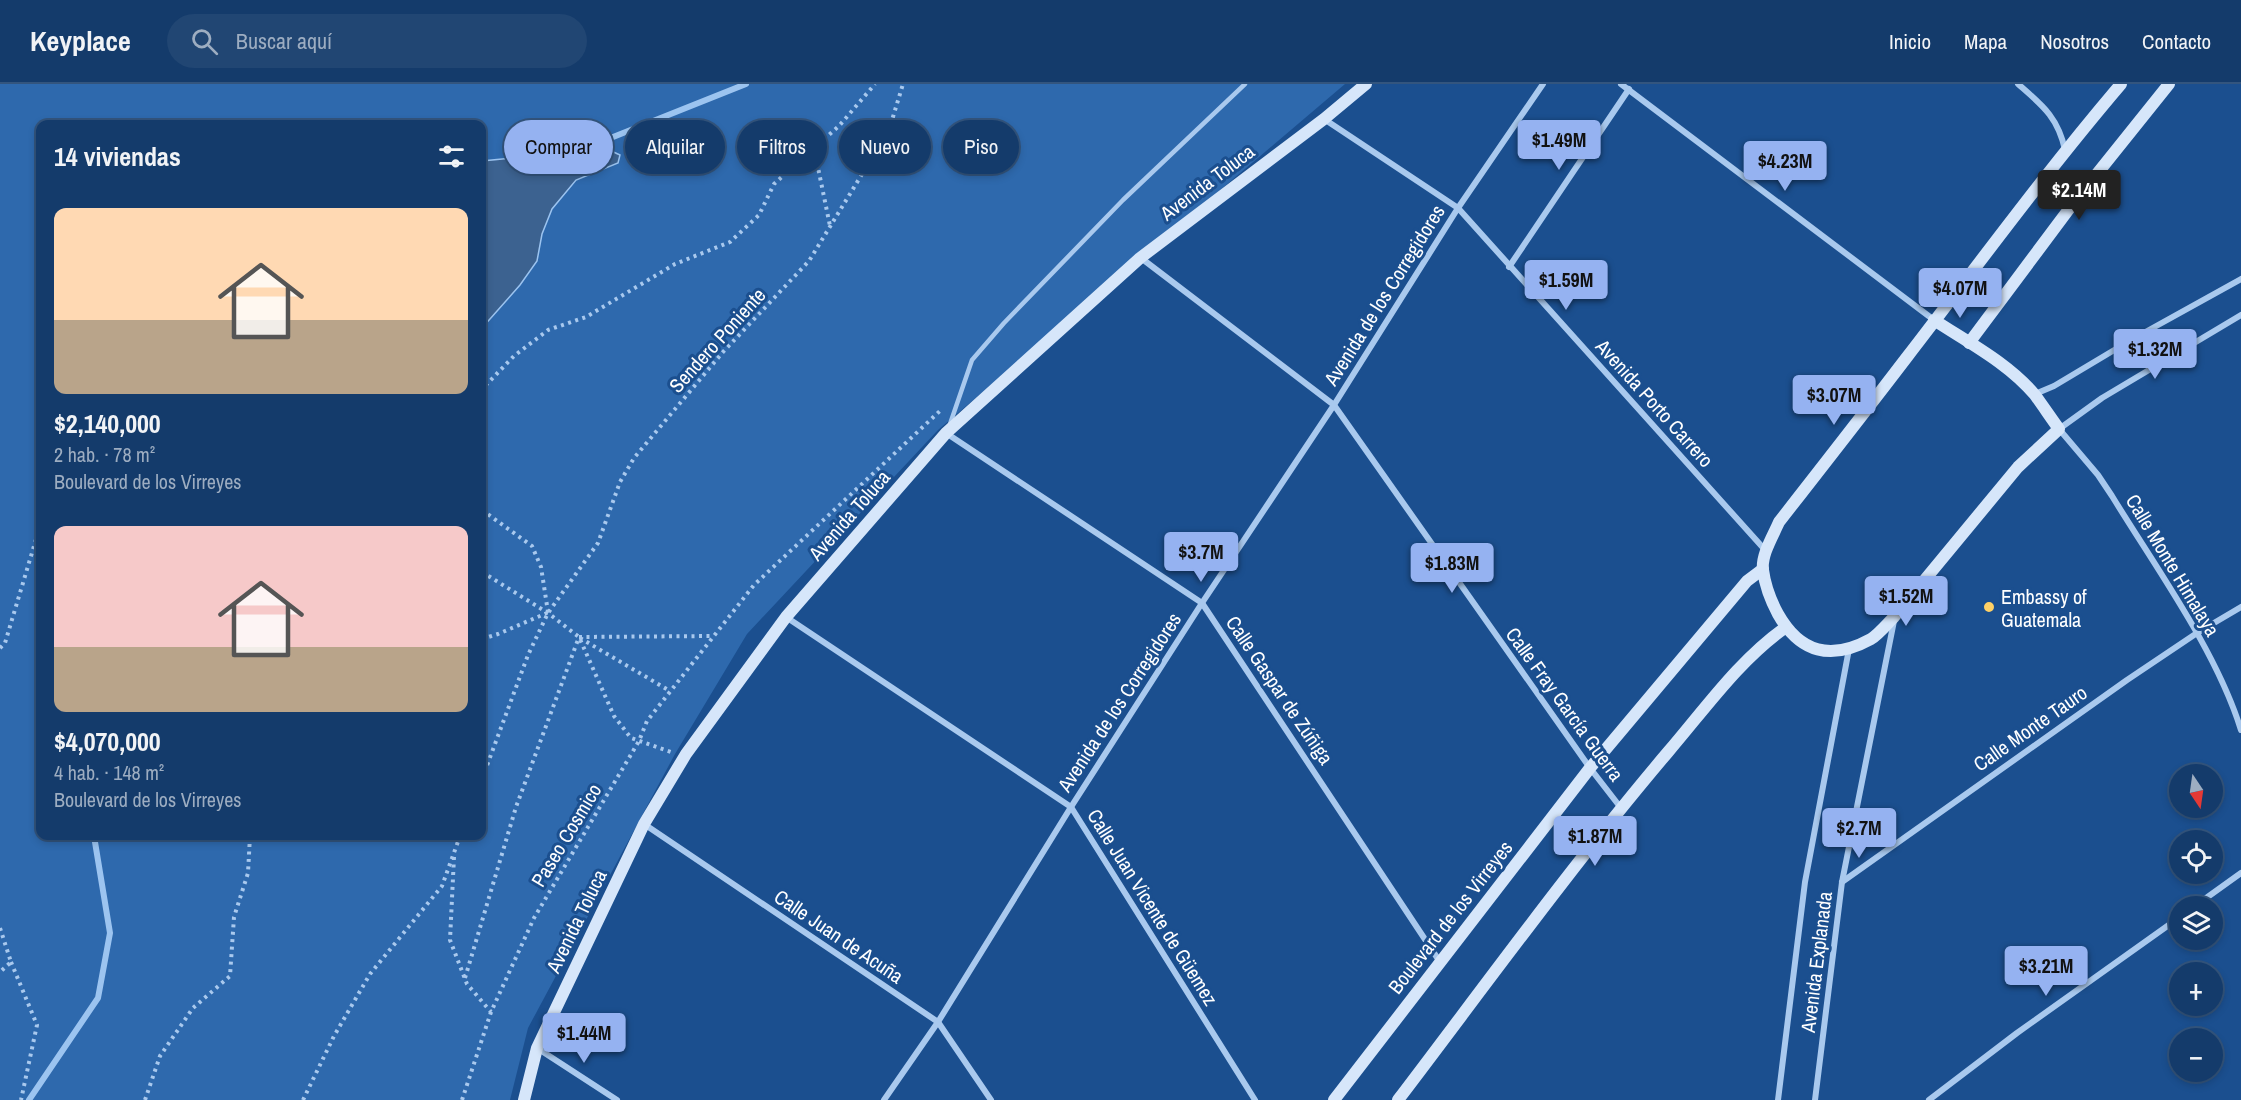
<!DOCTYPE html>
<html lang="es">
<head>
<meta charset="utf-8">
<style>
  body { margin:0; font-family:"Archivo Narrow",sans-serif; background:#214673; color:#f1f3f6; height:100vh; display:flex; flex-direction:column; font-size:22px; white-space:nowrap }
  * { box-sizing:border-box; margin:0 }
  p { font-size:20px; color:#9dadc1 }
  .icon { flex:none; width:33px; height:33px; fill:none; stroke:currentColor; stroke-width:2; stroke-linecap:round; stroke-linejoin:round }
  .map { position:relative; flex:1; overflow:hidden }
  .side { position:absolute; left:36px; top:36px; width:450px; height:720px; display:flex; flex-direction:column; background:#143b6b; border-radius:12px; box-shadow:0 3px 9px #0003,0 0 0 2px #33557e }
  .side>* { flex:none }
  .hud { position:absolute; left:504px; top:36px; width:570px; height:54px; display:flex; gap:12px }
  .needle { width:39px; rotate:167deg }
  .controls { position:absolute; left:2169px; top:680px; display:grid; gap:12px }
  .controls a { display:grid; place-items:center; width:54px; height:54px; border-radius:50%; background:#143b6b; box-shadow:0 3px 9px #0003,0 0 0 2px #33557e; font-size:30px }
  .price { position:absolute; translate:-50% -51px; padding:0 14px; border-radius:6px; background:#95b2f1; color:#111; font-size:20px; line-height:39px; filter:drop-shadow(0 2px 3px #0008) }
  .price::after { content:''; position:absolute; left:50%; top:36px; width:18px; height:14px; margin-left:-9px; background:inherit; clip-path:polygon(0 0,100% 0,50% 100%) }
  .price.active { background:#222; color:#fff }
  ul { padding:0; list-style:none }
  li { display:grid; align-content:center; gap:12px; height:318px; padding:0 18px }
  li span { display:grid; place-items:center; height:186px; border-radius:12px; color:#555 }
  li>.icon { margin-inline-start:auto }
  span .icon { width:108px; height:108px; fill:#fffc; stroke-width:1 }
  li b { font-size:26px }
  h2 { display:flex; justify-content:space-between; align-items:center; height:72px; padding:0 18px; font-size:26px }
  .pill { padding:0 21px; border-radius:27px; background:#143b6b; box-shadow:0 3px 9px #0003,0 0 0 2px #33557e; font-size:21px; line-height:54px }
  .pill.active { background:#95b2f1; color:#111 }
  header { display:flex; align-items:center; gap:36px; box-sizing:border-box; height:84px; padding:0 30px; background:#143b6b; border-bottom:2px solid #33557e }
  header strong { font-size:28px }
  nav { display:flex; gap:33px; margin-inline-start:auto; font-size:21px }
  .search { width:420px; height:54px; background:#214673; display:flex; align-items:center; gap:15px; box-sizing:border-box; padding:0 21px; border-radius:33px; color:#9dadc1; font-size:22px }
  .map>svg:first-child { display:block }
</style>
</head>
<body>
<header>
<strong>Keyplace</strong>
<div class="search"><svg class="icon" aria-label="search" viewBox="0 0 24 24"><circle cx="10" cy="10" r="6"/><path d="M15 15l6 6"/></svg>Buscar aquí</div>
<nav><a>Inicio</a><a>Mapa</a><a>Nosotros</a><a>Contacto</a></nav>
</header>
<div class="map">
<svg width="2241" height="1016" viewBox="0 0 2241 1016">
  <rect width="100%" height="100%" fill="#1b4f8f"/>
  <path fill="#2e69ad" fill-rule="evenodd" d="M0 0H1345L938 346 747 550 675 670 528 944 510 1016H0ZM40 40H482V752H40Z"/>
  <polygon fill="#3c6290" stroke="#9cc4f0" stroke-width="1.5" points="594,59 620,71 618,79 576,96 552,125 542,150 537,177 520,201 482,244 482,77 513,74 554,64"/>
  <g fill="none" stroke-linecap="round" stroke-linejoin="round">
    <g stroke="#9cc4f0" stroke-width="6">
      <polyline points="588,63 746,0"/>
      <polyline points="29,1016 98,914 110,849 94,752"/>
    </g>
    <g stroke="#a9c9ee" stroke-width="4" stroke-dasharray="3 4.5" stroke-linecap="butt">
      <polyline points="814,64 830,142"/>
      <polyline points="482,308 485,302 514,272 548,246 586,233 675,180 730,158 759,131 774,100 839,42 875,0"/>
      <polyline points="482,426 532,462 541,483 548,528"/>
      <polyline points="482,488 548,529 579,553 614,632 631,654 671,668"/>
      <polyline points="579,553 713,552"/>
      <polyline points="580,554 670,607"/>
      <polyline points="482,555 498,550 547,529"/>
      <polyline points="0,564 5,559 40,442"/>
      <polyline points="482,695 528,571 548,529 598,459 620,398 634,374 723,268 809,177 889,46 903,0"/>
      <polyline points="454,773 450,856 467,900 491,928"/>
      <polyline points="0,844 11,878 0,888"/>
      <polyline points="11,878 37,941 21,1016"/>
      <polyline points="465,894 516,723 579,553"/>
      <polyline points="145,1016 160,972 193,924 230,892 234,833 248,789 250,752"/>
      <polyline points="303,1016 334,952 370,890 442,802 460,752"/>
      <polyline points="462,1016 491,928 534,834 639,657 647,637 754,501 942,325"/>
    </g>
    <polyline stroke="#a9c9ee" stroke-width="4.5" points="950,340 972,276 1004,239 1123,116 1245,0"/>
    <g stroke="#a9c9ee" stroke-width="6">
      <polyline points="1621,0 1934,236"/>
      <path d="M2018 0C2042 21 2058 33 2065 66"/>
      <polyline points="1324,35 1458,124 1766,467"/>
      <polyline points="1141,174 1334,321 1590,684 1621,724"/>
      <polyline points="1509,183 1629,5"/>
      <path d="M2241 231 2102 314 2059 345 2098 391 2112 412C2156 484 2216 566 2241 646"/>
      <polyline points="2035,310 2054,302 2131,256 2241,195"/>
      <polyline points="946,349 1202,519 1440,878"/>
      <polyline points="786,533 1071,723 1255,1016"/>
      <polyline points="644,740 938,938 991,1016"/>
      <polyline points="1842,798 2127,596 2197,549 2241,523"/>
      <polyline points="2195,822 2241,789"/>
      <polyline points="537,964 617,1016"/>
      <polyline points="884,1016 938,938 1071,723 1202,519 1334,321 1458,124 1543,0"/>
      <polyline points="1778,1016 1805,798 1849,565"/>
      <polyline points="1815,1016 1842,798 1894,537"/>
      <polyline points="1929,1016 2017,949 2180,833"/>
    </g>
    <g stroke="#d6e6fa" stroke-width="12">
      <path d="M1934 236C1969 259 2008 279 2035 311 2043 322 2051 334 2059 345L2018 383 1894 533C1887 540 1879 550 1871 555 1831 577 1800 569 1778 530 1771 517 1765 501 1763 486 1761 471 1773 452 1779 438 1822 383 1865 328 1907 273 1978 181 2046 88 2121 0"/>
      <polyline points="1969,259 2072,121 2169,0"/>
      <polyline points="524,1016 537,964 644,740 686,670 786,533 946,349 1140,174 1324,35 1366,0"/>
      <polyline points="1334,1016 1590,684 1747,497 1763,485"/>
      <path d="M1398 1016C1487 899 1573 780 1668 668 1705 625 1739 576 1786 543"/>
    </g>
  </g>
  <circle fill="#ffd166" stroke="#1b4f8f" stroke-width="2" cx="1989" cy="523" r="6"/>
  <g text-anchor="middle" dominant-baseline="central" stroke-width="6" stroke-linejoin="round" paint-order="stroke">
    <g font-size="20" fill="#fff" stroke="#1b4f8f">
      <text transform="translate(1207 98) rotate(-37)">Avenida Toluca</text>
      <text transform="translate(1384 211) rotate(-58)">Avenida de los Corregidores</text>
      <text transform="translate(717 256) rotate(-48)">Sendero Poniente</text>
      <text transform="translate(1655 319) rotate(48)">Avenida Porto Carrero</text>
      <text transform="translate(849 431) rotate(-49)">Avenida Toluca</text>
      <text transform="translate(2173 481) rotate(59)">Calle Monte Himalaya</text>
      <text transform="translate(1280 606) rotate(56)">Calle Gaspar de Zúñiga</text>
      <text transform="translate(1119 618) rotate(-57)">Avenida de los Corregidores</text>
      <text transform="translate(1565 620) rotate(54)">Calle Fray García Guerra</text>
      <text transform="translate(2030 644) rotate(-35)">Calle Monte Tauro</text>
      <text transform="translate(566 751) rotate(-59)">Paseo Cosmico</text>
      <text transform="translate(1153 823) rotate(58)">Calle Juan Vicente de Güemez</text>
      <text transform="translate(1450 833) rotate(-52)">Boulevard de los Virreyes</text>
      <text transform="translate(576 837) rotate(-64)">Avenida Toluca</text>
      <text transform="translate(839 852) rotate(34)">Calle Juan de Acuña</text>
      <text transform="translate(1816 878) rotate(-83)">Avenida Explanada</text>
    </g>
    <g font-size="20" fill="#fff" stroke="#1b4f8f" text-anchor="start">
      <text x="2001" y="512">Embassy of<tspan x="2001" dy="23">Guatemala</tspan></text>
    </g>
  </g>
</svg>
<div class="controls">
<a><svg class="needle" viewBox="-14 -14 28 28"><path d="M0-13l5 13h-10z" fill="#e53935"/><path d="M0 13l5-13h-10z" fill="#9dadc1"/></svg></a>
<a><svg class="icon" aria-label="locate" viewBox="0 0 24 24"><circle cx="12" cy="12" r="6"/><path d="M12 2v4M12 18v4M2 12h4M18 12h4"/></svg></a>
<a><svg class="icon" aria-label="layers" viewBox="0 0 24 24"><path d="M12 4l9 5-9 5-9-5zM3 14l9 5 9-5"/></svg></a>
<a>+</a>
<a>−</a>
</div>
<b class="price" style="left:1559px;top:87px">$1.49M</b>
<b class="price" style="left:1785px;top:108px">$4.23M</b>
<b class="price active" style="left:2079px;top:137px">$2.14M</b>
<b class="price" style="left:1566px;top:227px">$1.59M</b>
<b class="price" style="left:1960px;top:235px">$4.07M</b>
<b class="price" style="left:2155px;top:296px">$1.32M</b>
<b class="price" style="left:1834px;top:342px">$3.07M</b>
<b class="price" style="left:1201px;top:499px">$3.7M</b>
<b class="price" style="left:1452px;top:510px">$1.83M</b>
<b class="price" style="left:1906px;top:543px">$1.52M</b>
<b class="price" style="left:1859px;top:775px">$2.7M</b>
<b class="price" style="left:1595px;top:783px">$1.87M</b>
<b class="price" style="left:2046px;top:913px">$3.21M</b>
<b class="price" style="left:584px;top:980px">$1.44M</b>
<div class="hud">
<a class="pill active">Comprar</a>
<a class="pill">Alquilar</a>
<a class="pill">Filtros</a>
<a class="pill">Nuevo</a>
<a class="pill">Piso</a>
</div>
<section class="side">
<h2>14 viviendas<svg class="icon" aria-label="filters" viewBox="0 0 24 24"><path d="M4 7h16M4 17h16"/><circle cx="9" cy="7" r="2"/><circle cx="15" cy="17" r="2"/></svg></h2>
<ul>
<li><span style="background:linear-gradient(#ffd9b3 60%,#b9a48a 0)"><svg class="icon" aria-label="home" viewBox="0 0 24 24"><path d="M3 11l9-7 9 7M6 9v11h12V9"/></svg></span><div><b>$2,140,000</b><p>2 hab. · 78 m²</p><p>Boulevard de los Virreyes</p></div></li>
<li><span style="background:linear-gradient(#f6c9c9 65%,#b9a48a 0)"><svg class="icon" aria-label="home" viewBox="0 0 24 24"><path d="M3 11l9-7 9 7M6 9v11h12V9"/></svg></span><div><b>$4,070,000</b><p>4 hab. · 148 m²</p><p>Boulevard de los Virreyes</p></div></li>
</ul>
</section>
</div>
</body>
</html>
